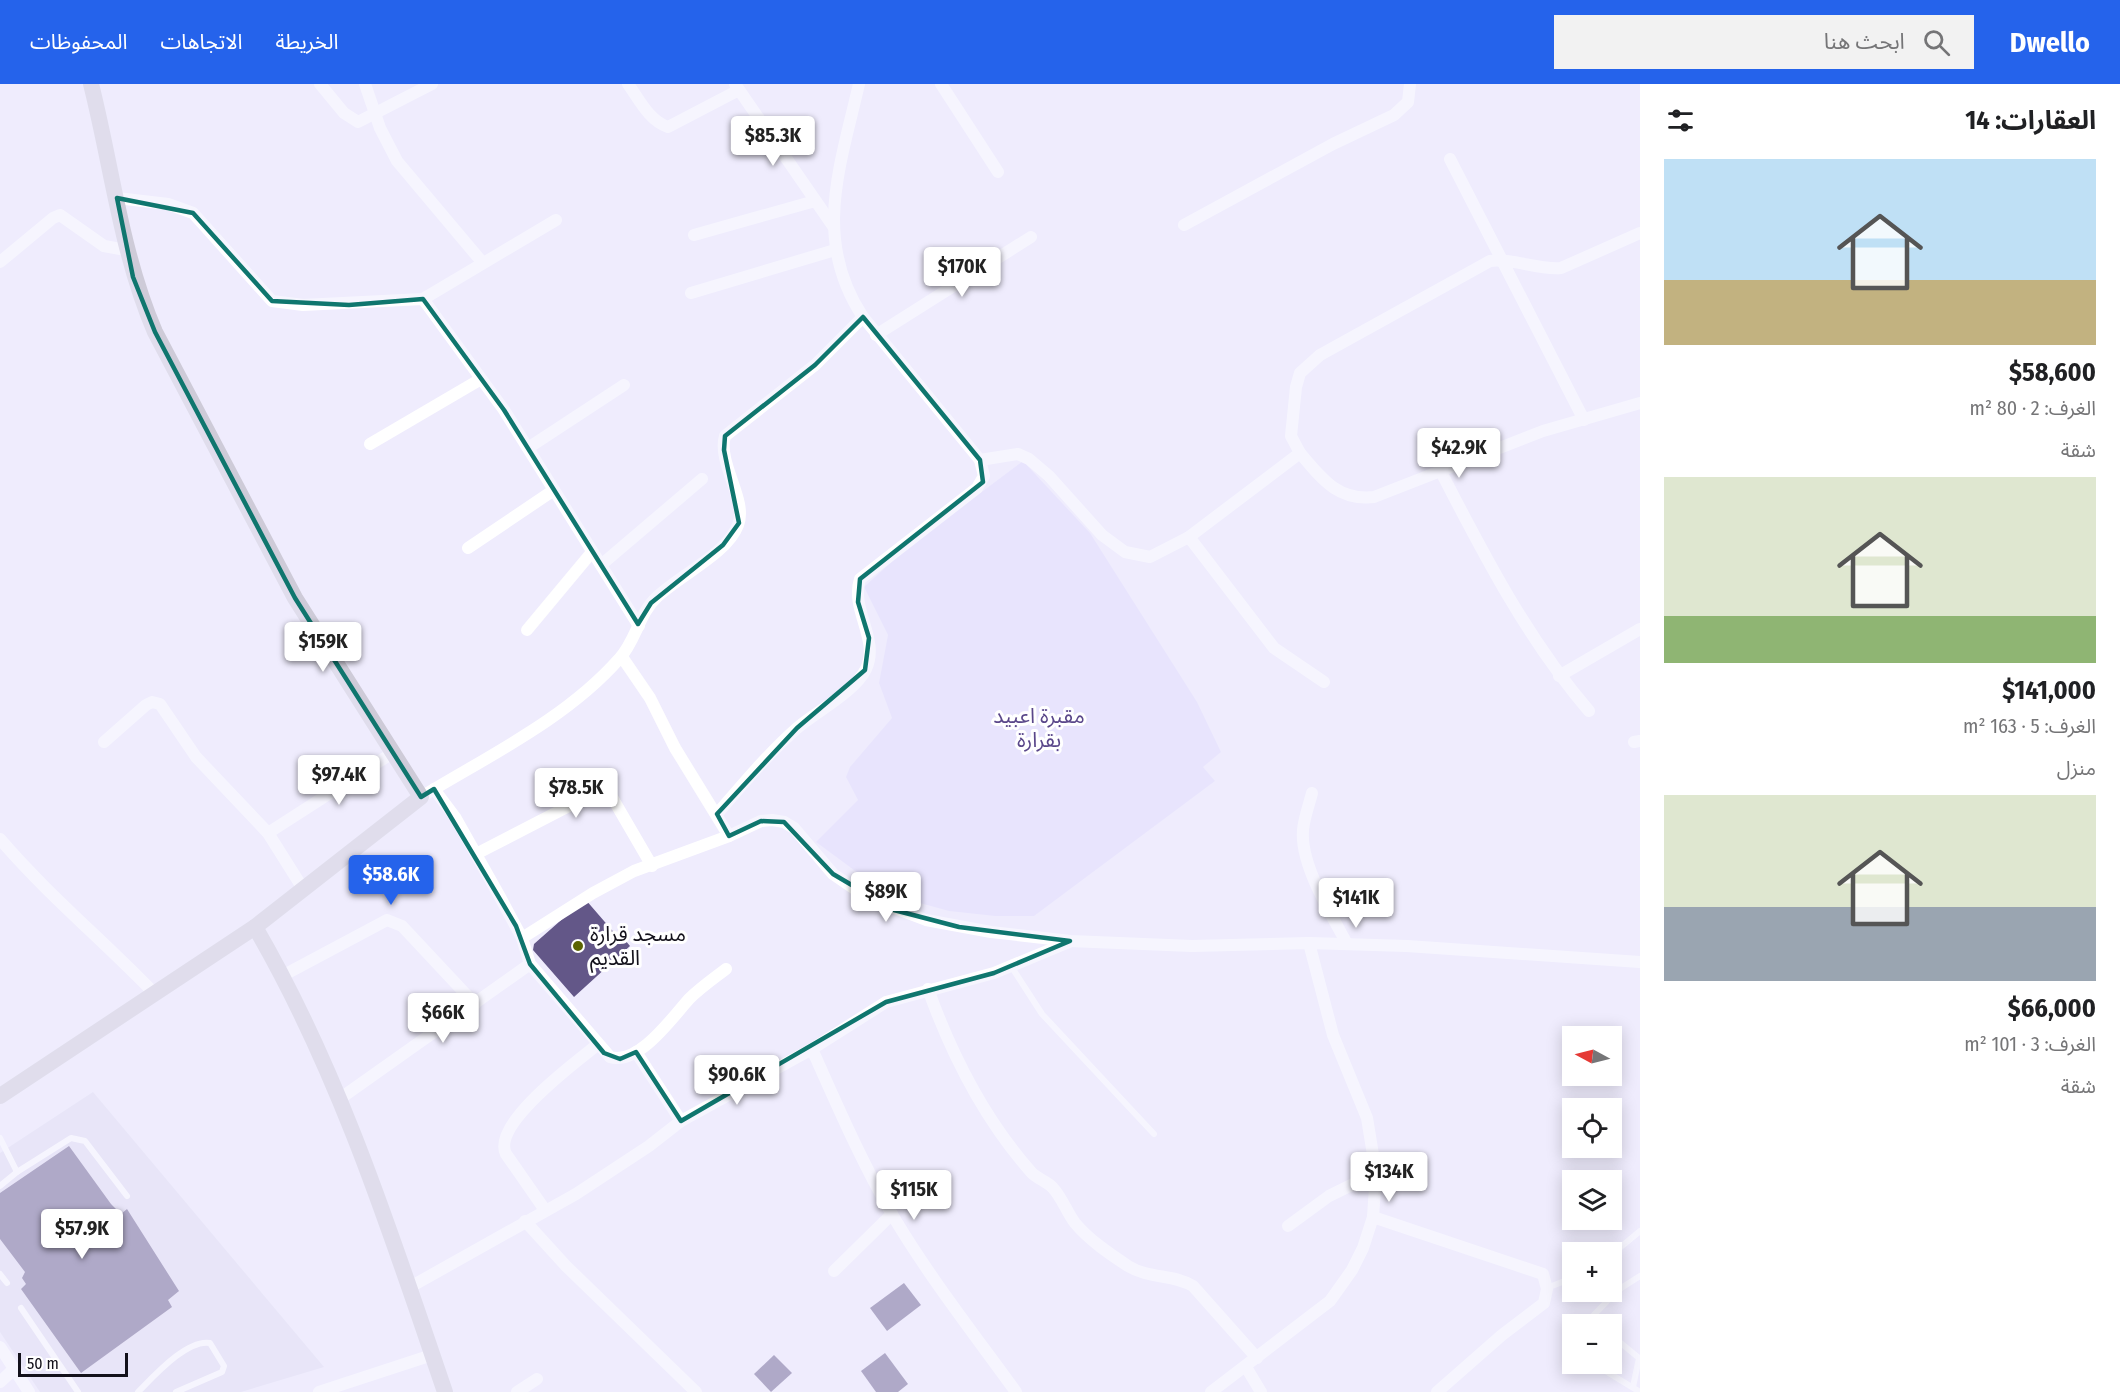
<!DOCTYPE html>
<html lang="ar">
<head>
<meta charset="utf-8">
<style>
  body { margin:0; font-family:"Fira Sans Condensed","Noto Sans Arabic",sans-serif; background:#f2f2f2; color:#202124; direction:rtl; height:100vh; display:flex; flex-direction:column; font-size:22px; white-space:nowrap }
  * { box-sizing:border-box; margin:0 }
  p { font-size:20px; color:#757577 }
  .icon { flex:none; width:33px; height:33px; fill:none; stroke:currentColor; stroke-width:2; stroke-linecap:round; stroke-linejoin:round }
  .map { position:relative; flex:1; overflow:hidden; direction:ltr }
  .side { display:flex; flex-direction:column; background:#fff; width:480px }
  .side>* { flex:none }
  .needle { width:39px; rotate:277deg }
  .buttons { position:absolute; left:1562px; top:942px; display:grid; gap:12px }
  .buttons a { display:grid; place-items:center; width:60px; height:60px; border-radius:0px; background:#fff; box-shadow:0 3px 15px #0003; font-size:30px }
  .scale { position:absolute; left:18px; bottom:15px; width:110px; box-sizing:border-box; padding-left:6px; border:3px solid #13111b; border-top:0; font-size:16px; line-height:21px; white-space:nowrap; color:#13111b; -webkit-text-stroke:4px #fff; paint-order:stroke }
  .price { position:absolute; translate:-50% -51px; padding:0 14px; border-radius:6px; background:#fff; color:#222; font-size:20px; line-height:39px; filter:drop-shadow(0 2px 3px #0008) }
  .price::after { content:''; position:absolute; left:50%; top:36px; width:18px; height:14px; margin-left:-9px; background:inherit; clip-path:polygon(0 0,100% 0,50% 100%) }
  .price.on { background:#2563eb; color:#fff }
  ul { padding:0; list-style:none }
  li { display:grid; align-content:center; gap:12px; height:318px; padding:0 24px }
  li span { display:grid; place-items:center; height:186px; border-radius:0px; color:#555 }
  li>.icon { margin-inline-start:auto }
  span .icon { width:108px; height:108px; fill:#fffc; stroke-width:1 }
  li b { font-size:26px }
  h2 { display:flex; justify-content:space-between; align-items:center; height:72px; padding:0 24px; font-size:26px }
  header { display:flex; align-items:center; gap:36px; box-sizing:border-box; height:84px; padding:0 30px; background:#2563eb; color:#fff }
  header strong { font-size:28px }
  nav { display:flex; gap:33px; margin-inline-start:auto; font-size:21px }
  .search { width:420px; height:54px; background:#f2f2f2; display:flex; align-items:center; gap:15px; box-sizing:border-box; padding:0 21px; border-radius:0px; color:#757577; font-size:22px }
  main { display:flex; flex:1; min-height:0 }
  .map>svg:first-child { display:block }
</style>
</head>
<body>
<header>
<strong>Dwello</strong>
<div class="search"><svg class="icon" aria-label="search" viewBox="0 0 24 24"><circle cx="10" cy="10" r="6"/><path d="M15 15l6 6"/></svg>ابحث هنا</div>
<nav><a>الخريطة</a><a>الاتجاهات</a><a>المحفوظات</a></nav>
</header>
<main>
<section class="side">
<h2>العقارات: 14<svg class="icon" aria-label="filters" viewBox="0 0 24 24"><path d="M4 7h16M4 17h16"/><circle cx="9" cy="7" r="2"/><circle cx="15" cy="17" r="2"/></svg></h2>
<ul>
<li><span style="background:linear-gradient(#bfe0f5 65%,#c2b280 0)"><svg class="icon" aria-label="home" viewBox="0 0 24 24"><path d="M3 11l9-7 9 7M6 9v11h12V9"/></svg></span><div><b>$58,600</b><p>الغرف: 2 · 80 m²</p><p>شقة</p></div></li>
<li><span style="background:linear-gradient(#dfe7d0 75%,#8fb573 0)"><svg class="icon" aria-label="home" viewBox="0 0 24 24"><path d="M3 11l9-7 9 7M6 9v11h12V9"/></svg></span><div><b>$141,000</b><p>الغرف: 5 · 163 m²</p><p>منزل</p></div></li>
<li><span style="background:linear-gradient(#dfe7d0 60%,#9aa5b1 0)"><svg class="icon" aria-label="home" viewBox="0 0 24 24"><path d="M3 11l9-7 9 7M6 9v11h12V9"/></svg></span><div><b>$66,000</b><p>الغرف: 3 · 101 m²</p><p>شقة</p></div></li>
</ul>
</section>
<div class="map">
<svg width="1640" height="1308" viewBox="0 0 1640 1308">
  <rect width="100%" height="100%" fill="#efecfd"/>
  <polygon fill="#e0dcf1" points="93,1008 324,1283 241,1308 40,1308 0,1248 0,1069"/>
  <polygon fill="#e1dafc" points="1023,377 1090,449 1197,618 1221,668 1203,683 1215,697 1034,832 995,832 949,827 909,816 877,803 816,758 858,716 846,693 850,683 892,634 879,599 888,551 864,503 907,464"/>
  <g fill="#635788">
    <polygon points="585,815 617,852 620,850 630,862 574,913 533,866 534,860"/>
    <polygon points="69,1062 111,1120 121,1130 127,1125 179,1207 168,1216 172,1223 81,1289 21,1205 26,1200 22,1194 25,1188 0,1155 0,1109"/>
    <polygon points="904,1199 921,1221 887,1247 870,1224"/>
    <polygon points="885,1269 908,1300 898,1308 876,1308 861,1287"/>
    <polygon points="774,1271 792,1289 771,1308 754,1290"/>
  </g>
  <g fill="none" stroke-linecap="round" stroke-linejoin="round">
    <g stroke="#fff" stroke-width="6">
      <polyline points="1011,882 1042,930 1154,1050"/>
      <polyline points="0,1054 17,1088"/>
      <polyline points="0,1102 17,1088 71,1054 85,1057 127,1112"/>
      <polyline points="1611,1171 1640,1147"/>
      <polyline points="0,1190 7,1199"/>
      <polyline points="1547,1204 1572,1194"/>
      <polyline points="21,1224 78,1308"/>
      <polyline points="1591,1240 1587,1238 1618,1206 1640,1192"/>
      <polyline points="1611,1251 1639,1274 1633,1303"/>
      <polyline points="1594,1280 1640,1308"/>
      <path d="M138 1308C154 1292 187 1255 210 1259L224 1282 222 1288 176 1308"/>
    </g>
    <g stroke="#fff" stroke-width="12">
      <polyline points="320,0 344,29 358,38 432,0"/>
      <polyline points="365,0 380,44 397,77 482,178"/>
      <path d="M628 0C639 15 649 37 668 43L737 7"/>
      <polyline points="735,0 833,142"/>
      <polyline points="941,0 998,88"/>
      <polyline points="1450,75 1584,336"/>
      <polyline points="117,114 168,120 193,129 272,217 303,221 423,215 556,136"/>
      <polyline points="1184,141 1333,60 1394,31 1408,18 1410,0"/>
      <polyline points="694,151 815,117"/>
      <polyline points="0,178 53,134 60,131 104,162 126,166"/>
      <polyline points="691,209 835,166"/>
      <polyline points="423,215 504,326 639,542"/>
      <polyline points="876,251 1031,153"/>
      <polyline points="370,360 481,295"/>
      <polyline points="528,364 624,301"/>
      <path d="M1300 369C1322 395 1338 417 1374 413L1543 347 1640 319"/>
      <path d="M980 376 1018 370 1029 375 1049 392 1102 451 1125 468 1150 473 1189 453 1300 369 1291 352 1296 303 1300 289 1320 271 1490 177C1514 174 1537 186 1561 184L1640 149"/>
      <path d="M1440 386C1483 469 1527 555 1589 627"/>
      <polyline points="1189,453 1274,564 1324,598"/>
      <polyline points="468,464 554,406"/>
      <polyline points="601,481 702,395"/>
      <polyline points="527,546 592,468"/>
      <polyline points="622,573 650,614 675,664 729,752"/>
      <polyline points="1559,592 1640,545"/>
      <polyline points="104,658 146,621 152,618 160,620 196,673 268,749 302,803"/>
      <polyline points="1634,658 1640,657"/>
      <path d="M434 705 455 733 500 813 522 854 530 880 610 973C638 982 672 934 689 915 700 904 713 895 726 885"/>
      <path d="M1312 709C1309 721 1304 734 1303 746 1300 781 1331 829 1347 860"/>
      <path d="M421 713C488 672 566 635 619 575 636 557 639 529 657 513 680 491 727 470 738 441 748 416 717 379 725 352L815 281 863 233"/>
      <path d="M717 730C742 701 767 671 796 645 815 628 854 609 866 585 880 555 850 526 860 495L977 404 984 392 980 376 863 233C812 156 840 83 859 0"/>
      <polyline points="268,749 394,668"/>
      <path d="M0 755C48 811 104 857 155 910"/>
      <polyline points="476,770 600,706 609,708 652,782"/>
      <polyline points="522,854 593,809 634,787 729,752 761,737 772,736 784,738 794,744 833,790 868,814 926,836 991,848 1070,857 1192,862 1309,859 1407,862 1640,878"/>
      <polyline points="282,892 387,836 402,842 475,920"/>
      <path d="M928 905C951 969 985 1036 1031 1088 1037 1095 1047 1097 1053 1104 1062 1114 1067 1128 1075 1139 1089 1156 1110 1170 1128 1182 1149 1195 1174 1190 1193 1202L1257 1274"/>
      <path d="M812 965C837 1021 862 1079 893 1132 930 1194 974 1250 1016 1308"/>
      <polyline points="636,968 681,1037"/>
      <polyline points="338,1016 530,880"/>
      <path d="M545 1126 506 1070C491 1040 576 978 597 961"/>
      <polyline points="1373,1133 1543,1190 1547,1205 1544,1219 1502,1251 1437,1308"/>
      <polyline points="525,1137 566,1182 696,1308"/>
      <polyline points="1288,1142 1329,1112 1376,1089"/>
      <polyline points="834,1187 892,1130"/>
      <polyline points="410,1203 576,1110 649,1062 681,1037 812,965 886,918 994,889 1069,858"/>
      <polyline points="0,1263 29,1308"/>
      <polyline points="1246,1283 1261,1308"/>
      <polyline points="0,1298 14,1285"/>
      <polyline points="319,1308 432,1271"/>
      <polyline points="517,1308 537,1295"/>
      <polyline points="1211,1308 1330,1217 1352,1186 1363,1164 1373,1133 1376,1089 1367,1034 1333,951 1309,859"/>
    </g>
    <g stroke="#cecbd8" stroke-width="16">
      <path d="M255 843C339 987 391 1150 445 1308"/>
      <path d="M0 1012 255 843 421 713 295 514 155 248C121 169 112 83 91 0"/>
    </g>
  </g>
  <path d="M0 0H1640V1308H0ZM117 114 193 129 272 217 349 221 423 215 504 326 638 540 651 519 723 461 739 439 724 366 725 352 815 281 863 233 980 376 983 398 860 495 858 518 869 554 865 586 797 644 717 730 729 752 761 737 784 738 833 790 894 826 959 843 1070 857 994 889 886 918 681 1037 636 968 620 975 604 969 530 880 516 842 434 705 421 713 295 514 155 248 133 193Z" fill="#efecfd" fill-opacity=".55" fill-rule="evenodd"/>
  <path fill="none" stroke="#0f766e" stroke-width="4.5" stroke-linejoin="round" d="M117 114 193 129 272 217 349 221 423 215 504 326 638 540 651 519 723 461 739 439 724 366 725 352 815 281 863 233 980 376 983 398 860 495 858 518 869 554 865 586 797 644 717 730 729 752 761 737 784 738 833 790 894 826 959 843 1070 857 994 889 886 918 681 1037 636 968 620 975 604 969 530 880 516 842 434 705 421 713 295 514 155 248 133 193Z"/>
  <circle fill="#5c6402" stroke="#fff" stroke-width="2" cx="578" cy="862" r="6"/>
  <g text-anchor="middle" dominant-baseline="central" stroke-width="6" stroke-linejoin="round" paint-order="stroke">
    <g font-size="21" fill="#5a478a" stroke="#fff">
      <text x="1039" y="632">مقبرة اعبيد<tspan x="1039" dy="24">بقرارة</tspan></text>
    </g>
    <g font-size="21" fill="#13111b" stroke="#fff" text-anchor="start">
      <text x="590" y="850">مسجد قرارة<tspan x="590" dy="24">القديم</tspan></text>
    </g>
  </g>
</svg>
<div class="buttons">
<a><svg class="needle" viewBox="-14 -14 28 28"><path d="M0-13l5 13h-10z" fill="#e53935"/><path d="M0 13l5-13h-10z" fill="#757577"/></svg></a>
<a><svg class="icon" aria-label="locate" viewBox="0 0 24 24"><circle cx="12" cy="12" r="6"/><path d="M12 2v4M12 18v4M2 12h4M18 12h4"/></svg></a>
<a><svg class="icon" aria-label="layers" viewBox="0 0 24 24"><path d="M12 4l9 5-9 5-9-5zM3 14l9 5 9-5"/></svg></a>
<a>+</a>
<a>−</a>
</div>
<div class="scale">50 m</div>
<b class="price" style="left:773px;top:83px">$85.3K</b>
<b class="price" style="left:962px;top:214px">$170K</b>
<b class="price" style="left:1459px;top:395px">$42.9K</b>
<b class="price" style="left:323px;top:589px">$159K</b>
<b class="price" style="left:339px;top:722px">$97.4K</b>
<b class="price" style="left:576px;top:735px">$78.5K</b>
<b class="price on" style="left:391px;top:822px">$58.6K</b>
<b class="price" style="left:886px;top:839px">$89K</b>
<b class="price" style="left:1356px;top:845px">$141K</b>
<b class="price" style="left:443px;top:960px">$66K</b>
<b class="price" style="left:737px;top:1022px">$90.6K</b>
<b class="price" style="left:1389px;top:1119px">$134K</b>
<b class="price" style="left:914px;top:1137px">$115K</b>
<b class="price" style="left:82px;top:1176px">$57.9K</b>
</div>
</main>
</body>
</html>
